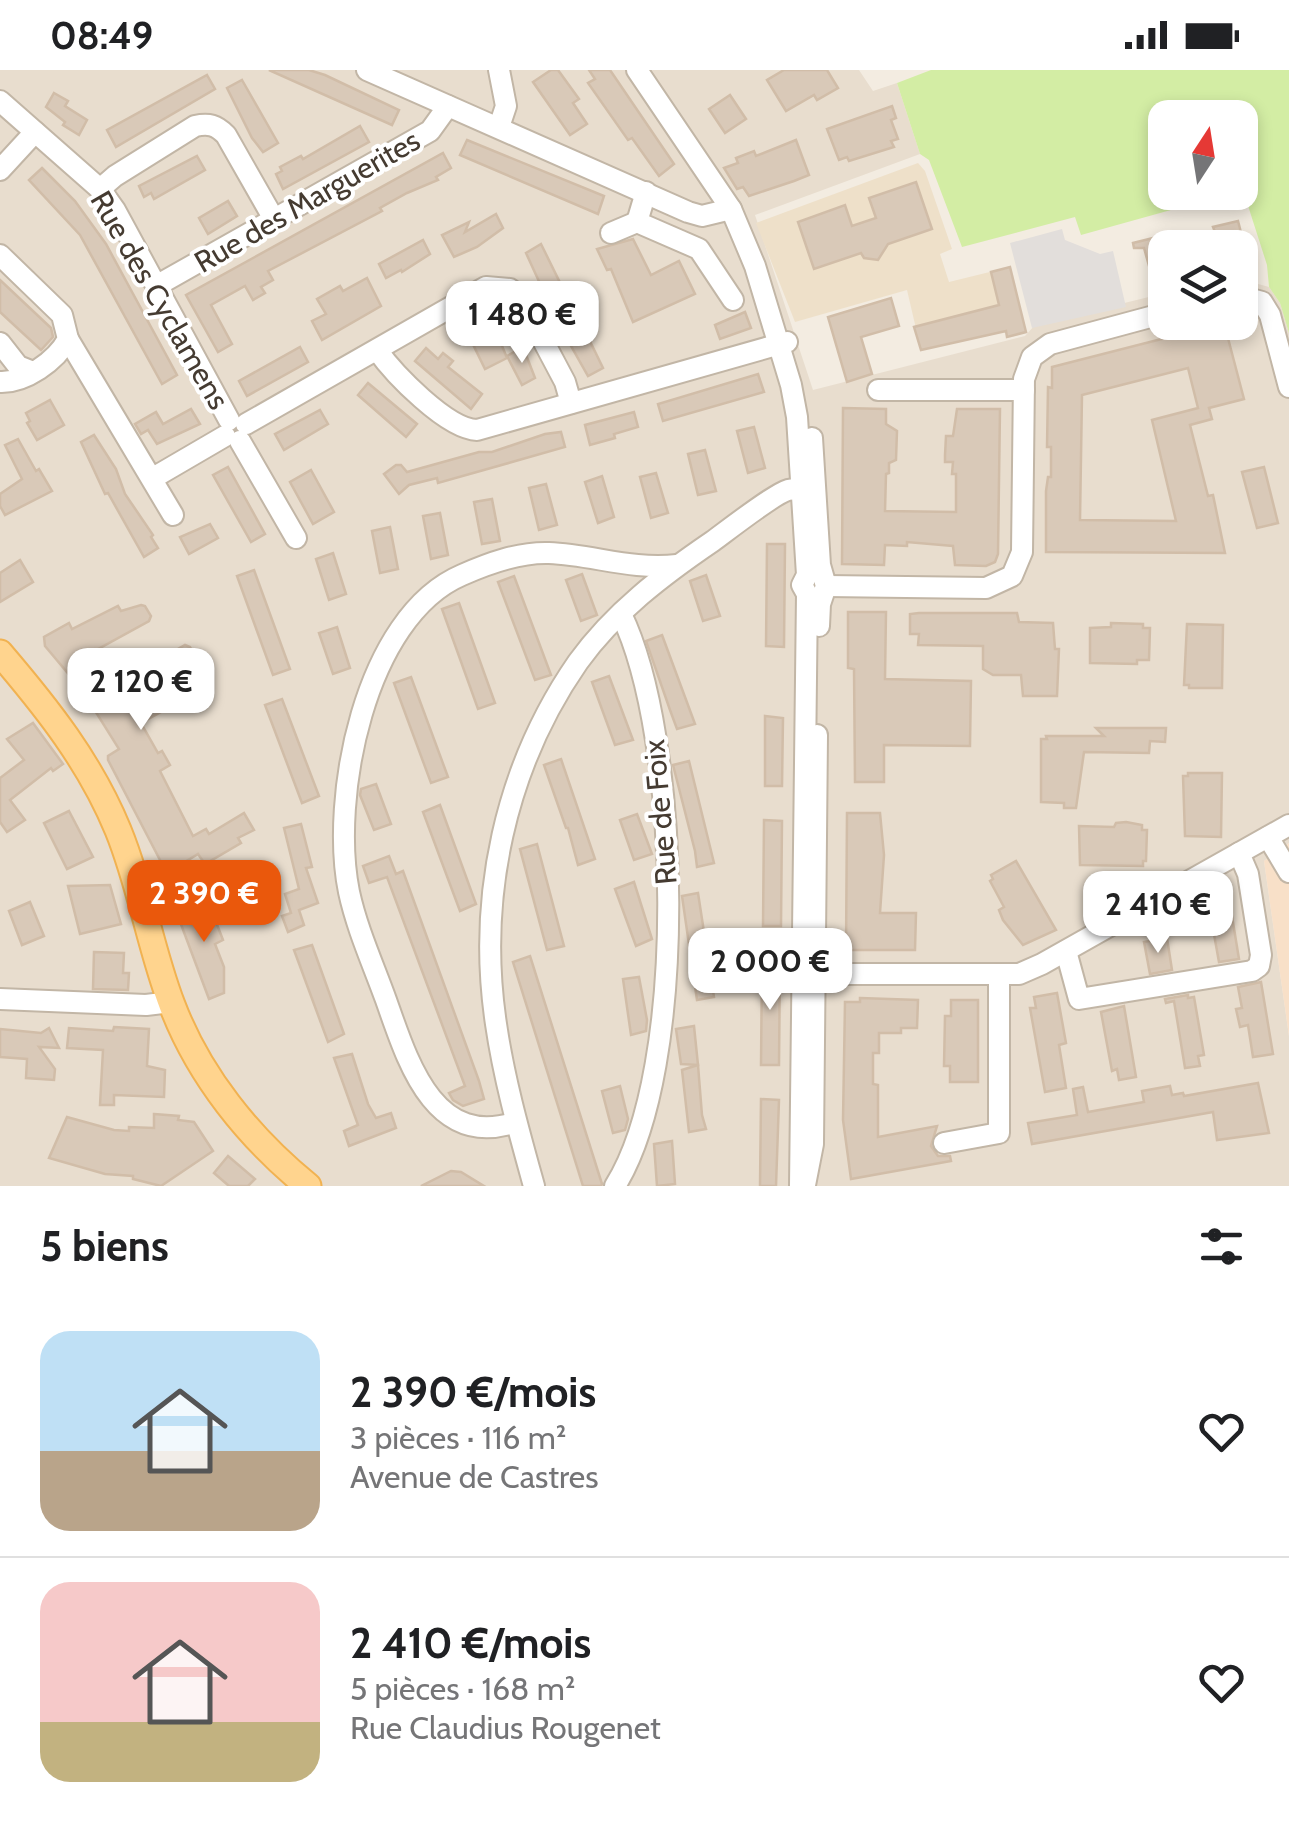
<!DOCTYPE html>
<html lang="fr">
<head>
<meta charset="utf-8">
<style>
  body { margin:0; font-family:Cabin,sans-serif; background:#f2f2f2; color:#202124; height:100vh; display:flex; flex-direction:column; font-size:38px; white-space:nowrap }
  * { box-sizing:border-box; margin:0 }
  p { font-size:32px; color:#757577 }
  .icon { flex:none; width:55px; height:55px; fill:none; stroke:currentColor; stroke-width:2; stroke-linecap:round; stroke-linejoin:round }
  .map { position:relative; height:1116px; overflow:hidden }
  .details { display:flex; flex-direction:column; background:#fff; flex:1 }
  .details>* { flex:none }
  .needle { width:65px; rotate:12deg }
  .tools { position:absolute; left:1148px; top:30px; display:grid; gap:20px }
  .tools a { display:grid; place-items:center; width:110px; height:110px; border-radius:20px; background:#fff; box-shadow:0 5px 15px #0003; font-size:50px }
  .price { position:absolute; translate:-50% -85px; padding:0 22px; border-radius:20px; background:#fff; color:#222; font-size:32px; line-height:65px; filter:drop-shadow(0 2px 5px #0008) }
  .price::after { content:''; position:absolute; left:50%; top:60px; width:30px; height:22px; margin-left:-15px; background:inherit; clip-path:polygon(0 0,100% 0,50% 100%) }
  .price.active { background:#ea580c; color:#fff }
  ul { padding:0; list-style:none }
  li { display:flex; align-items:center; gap:30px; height:250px; padding:0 40px }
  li+li { border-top:2px solid #e0e0e0 }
  li span { display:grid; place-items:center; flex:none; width:280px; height:200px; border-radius:30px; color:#555 }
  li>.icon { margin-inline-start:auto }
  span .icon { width:120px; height:120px; fill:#fffc; stroke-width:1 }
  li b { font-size:42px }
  h2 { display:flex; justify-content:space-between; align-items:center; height:120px; padding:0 40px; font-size:42px }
  .status { display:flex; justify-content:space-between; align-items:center; height:70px; padding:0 50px; background:#fff; direction:ltr }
  .status svg { height:28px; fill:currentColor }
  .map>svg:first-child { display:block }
</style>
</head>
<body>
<div class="status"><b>08:49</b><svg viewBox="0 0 49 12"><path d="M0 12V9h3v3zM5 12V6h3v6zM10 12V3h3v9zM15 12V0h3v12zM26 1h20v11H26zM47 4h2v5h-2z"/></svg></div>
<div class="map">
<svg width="1289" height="1116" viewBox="0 0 1289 1116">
  <rect width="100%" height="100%" fill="#f3ece1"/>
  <polygon fill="#e8ddce" points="0,0 859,0 873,21 897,13 920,84 755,145 813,320 1025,266 1035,255 1165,223 1165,252 1240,252 1240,209 1269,217 1280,233 1289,263 1289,773 1264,791 1289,966 1289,1116 0,1116"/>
  <polygon fill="#f8e0c8" points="1289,773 1289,966 1264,791"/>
  <polygon fill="#eee0c9" points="918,93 925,101 952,179 940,184 949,212 1010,197 1026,262 1007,267 1005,260 921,280 907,220 795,252 756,153"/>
  <polygon fill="#d3eda4" points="931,0 1289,0 1289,263 1280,233 1269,217 1267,195 1243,120 1240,120 1240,48 1165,48 1165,122 1232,123 1081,165 1075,147 962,177 929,90 920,84 897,13"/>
  <polygon fill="#e2dedb" points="1062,159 1065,170 1100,184 1113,181 1126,237 1032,258 1010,173"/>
  <g fill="#d9c9b8" stroke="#d1bda8" stroke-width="2.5" fill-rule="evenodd">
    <polygon points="269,0 309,0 325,5 399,40 392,55"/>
    <polygon points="551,0 558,0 579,29 573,33 587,54 570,65 533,12"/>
    <polygon points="589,0 610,0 674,94 659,106 632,68 628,70 588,13 595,9"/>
    <polygon points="784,0 827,0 838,18 817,30 814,25 786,41 767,10"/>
    <polygon points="207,5 215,19 116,77 107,60"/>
    <polygon points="242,10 278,73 263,82 252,68 227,18"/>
    <polygon points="54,23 68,31 65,36 87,50 79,65 63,55 65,52 46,37"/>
    <polygon points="730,25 746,49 725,63 709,39"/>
    <polygon points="892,36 896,48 891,50 898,69 891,71 894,77 849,91 847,87 839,90 827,59"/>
    <polygon points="360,56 369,72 283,119 276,104 282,101 280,97 301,86 303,89"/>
    <polygon points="467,70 604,126 598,144 460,85"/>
    <polygon points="796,70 809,105 794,111 749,126 743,117 737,119 724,98 738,93 736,88 754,81 756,86"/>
    <polygon points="443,83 451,98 436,107 438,110 407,123 380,138 382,141 268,201 273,210 261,217 265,223 253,230 245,216 211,235 232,274 218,282 186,225"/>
    <polygon points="197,86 205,100 154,129 151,123 144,127 139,116"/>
    <polygon points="42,98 75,131 106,174 177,305 162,314 80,165 29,110"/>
    <polygon points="916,112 932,159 888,174 878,190 864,188 861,183 814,199 798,152 845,135 852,156 876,148 869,128"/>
    <polygon points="228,131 237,146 208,164 199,148"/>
    <polygon points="496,144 503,158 477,177 454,187 442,165 469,152 465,162"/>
    <polygon points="1238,151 1245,178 1165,178 1165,199 1151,203 1144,178 1134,178 1133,173 1173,163 1175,172 1215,162 1213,157"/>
    <polygon points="633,169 651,205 679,191 695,224 633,252 611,199 607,200 597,179"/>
    <polygon points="423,170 430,184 402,202 401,200 386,208 379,194"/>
    <polygon points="541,174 572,237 578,234 589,256 584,259 603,298 588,306 558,253 526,183"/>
    <polygon points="1010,197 1026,262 1007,267 1006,261 921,280 914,257 999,235 991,202"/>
    <polygon points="367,208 381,236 322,270 312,251 326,244 317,229 340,216 343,221"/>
    <polygon points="0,210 51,258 53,267 41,280 0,242"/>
    <polygon points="891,228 899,256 861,267 872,304 847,312 828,247"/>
    <polygon points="496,240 504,254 495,259 507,288 485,299 465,258"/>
    <polygon points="745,242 751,258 720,269 715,255"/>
    <path d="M1224 253 1244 329 1209 338 1212 349 1190 355 1208 426 1213 425 1225 483 1046 482V421L1048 407H1051V377H1047L1048 317 1052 318V297ZM1188 298 1198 338 1152 350 1176 451 1080 450 1082 325Z"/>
    <polygon points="300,277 308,292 247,326 239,311"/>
    <polygon points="523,277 535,308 522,315 507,286"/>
    <polygon points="426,278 438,289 443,283 453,291 448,297 482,324 471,339 415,291"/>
    <polygon points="758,304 764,322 663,351 658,334"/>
    <polygon points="368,313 417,354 406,367 358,325"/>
    <polygon points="50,330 64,355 37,370 27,353 30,351 26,343"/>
    <polygon points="843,338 886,339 886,354 897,361 896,390 889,393 889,403 886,404 885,441 956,442 956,404 952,404 953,392 945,392 945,385 946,366 953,366 957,339 1000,339 998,484 995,492 986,496 955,495 953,476 907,472 907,476 885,475 884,495 842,494"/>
    <polygon points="191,339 200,354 157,374 148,360 141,364 135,354 156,342 163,354"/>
    <polygon points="320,340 328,354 284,380 275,364"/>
    <polygon points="634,342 638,357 614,364 615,368 590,375 585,355"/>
    <polygon points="754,357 765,398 748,403 737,361"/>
    <polygon points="561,362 565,377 438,413 437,408 409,415 399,424 384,404 396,395 401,395 407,402 479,382 492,382 545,364"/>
    <polygon points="94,365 116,399 125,424 153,465 151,467 158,478 144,487 108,423 105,424 81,372"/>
    <polygon points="18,369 36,401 39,399 52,421 5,445 0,436 0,424 22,409 5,375"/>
    <polygon points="705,380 716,421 698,425 688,384"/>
    <polygon points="228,397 265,464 251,472 213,405"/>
    <polygon points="1264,397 1278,453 1257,458 1242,402"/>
    <polygon points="311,400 334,442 313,454 290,412"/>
    <polygon points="656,403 668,443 651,448 640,407"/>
    <polygon points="602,406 614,447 598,453 585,412"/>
    <polygon points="546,414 557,455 539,460 529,418"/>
    <polygon points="492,429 500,471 482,474 474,432"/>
    <polygon points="440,443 448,485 431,489 423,446"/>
    <polygon points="210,454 218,468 189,484 180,467"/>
    <polygon points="390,457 398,499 380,503 372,461"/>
    <polygon points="767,474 785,474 784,577 766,576"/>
    <polygon points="333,483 346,524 329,530 316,489"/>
    <polygon points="20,490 33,512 0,532 0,503"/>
    <polygon points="254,500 290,599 273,605 237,506"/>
    <polygon points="582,504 597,545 581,551 566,510"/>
    <polygon points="706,505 720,546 703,551 690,511"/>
    <polygon points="514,506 551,605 535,610 498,512"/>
    <polygon points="459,533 495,633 478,639 442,539"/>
    <polygon points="141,535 145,536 151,546 149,551 91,583 118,617 165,590 164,587 185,575 190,577 203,601 201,606 155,631 161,642 141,653 158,683 162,681 170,695 160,701 193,766 206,759 209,764 244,743 254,760 238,768 241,773 205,794 198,784 177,797 183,807 172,813 108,690 108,686 119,679 89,631 86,633 76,613 45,576 44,567 69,553 72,559 118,536 121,541"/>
    <polygon points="848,542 886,542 885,609 971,611 970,676 884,675 884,712 855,712 854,599 848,598"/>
    <polygon points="919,543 1017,543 1019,552 1053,553 1055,579 1059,579 1057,626 1023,626 1021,605 993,605 983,599 983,576 918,575 919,564 910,564 910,544"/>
    <polygon points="1111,553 1143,554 1143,558 1150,558 1149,590 1137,590 1137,594 1090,593 1090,558 1111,557"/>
    <polygon points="1187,554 1223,555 1222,618 1189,618 1189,615 1184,615"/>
    <polygon points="337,557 350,598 333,604 319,563"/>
    <polygon points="662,565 695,654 677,659 670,640 646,571"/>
    <polygon points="609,606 633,670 615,675 592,612"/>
    <polygon points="411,607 448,707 431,713 394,613"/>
    <polygon points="282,629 319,726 302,733 265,635"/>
    <polygon points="765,646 783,648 782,716 765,716"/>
    <polygon points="33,653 63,694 53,701 51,698 10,730 25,750 7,762 0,752 0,708 24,690 7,669"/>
    <polygon points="1096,658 1166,658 1165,672 1150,671 1149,683 1084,682 1076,738 1064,738 1064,733 1041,732 1041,669 1047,669 1046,666 1104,666"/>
    <polygon points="561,689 595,789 578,795 568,758 566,758 544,695"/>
    <polygon points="689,691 714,793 697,797 695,781 673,695"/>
    <polygon points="1188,703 1222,703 1221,767 1185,766 1183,706 1188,706"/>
    <polygon points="376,714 391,754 374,760 360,725 361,719"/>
    <polygon points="440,735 476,834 460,841 423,742"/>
    <polygon points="69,741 93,787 67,799 44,753"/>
    <polygon points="847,743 880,743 884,785 880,843 916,843 915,880 846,880"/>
    <polygon points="637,744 652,784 634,790 620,750"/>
    <polygon points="764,750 782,751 781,856 763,856"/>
    <polygon points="1126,752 1142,755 1142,760 1147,760 1146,791 1143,791 1143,796 1080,795 1079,756 1114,757 1116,753"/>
    <polygon points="301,754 312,797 306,798 318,833 299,840 304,855 288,862 282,846 291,843 285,824 299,819 284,758"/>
    <polygon points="537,774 564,876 547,880 520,779"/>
    <polygon points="389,786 396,804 403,801 479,1011 484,1029 463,1036 453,1030 449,1023 465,1016 387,807 369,813 363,796"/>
    <polygon points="1016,791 1056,860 1023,875 1003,850 999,840 1004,837 990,811 993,809 991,805"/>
    <polygon points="634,812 652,869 636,876 615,819"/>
    <polygon points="110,815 121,854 80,864 68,816"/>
    <polygon points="698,823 714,927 697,930 682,826"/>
    <polygon points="1229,828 1239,889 1219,892 1208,831"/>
    <polygon points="207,829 223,870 215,874 224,897 224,923 209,929 176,841"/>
    <polygon points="30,832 44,866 22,875 9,841"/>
    <polygon points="1167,868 1172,900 1150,904 1144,872"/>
    <polygon points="312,875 344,964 328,972 294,880"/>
    <polygon points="94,882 124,883 123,903 129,903 128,920 93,919"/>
    <polygon points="530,886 602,1114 601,1116 583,1116 513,892"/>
    <polygon points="762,890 780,890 779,995 761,995"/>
    <polygon points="639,907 647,950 646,961 631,965 623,909"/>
    <polygon points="1261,912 1273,984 1253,987 1248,955 1240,957 1236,939 1242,938 1238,917"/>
    <polygon points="1057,923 1066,973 1059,975 1066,1018 1045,1022 1030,938 1036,938 1034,927"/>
    <polygon points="1188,925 1188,928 1194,927 1204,985 1198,986 1200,996 1185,998 1174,931 1166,933 1165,929"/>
    <polygon points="860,928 918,930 917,958 901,958 901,963 879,963 879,983 873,983 873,1014 878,1015 878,1067 937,1056 931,1076 938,1086 950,1086 951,1091 851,1109 843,1050 845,932 860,932"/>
    <polygon points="951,930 978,930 978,1012 950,1012 950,996 944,996 945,946 951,946"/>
    <polygon points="1124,936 1136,1007 1119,1010 1117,999 1112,1001 1101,942"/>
    <polygon points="694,956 698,995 681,994 676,959"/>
    <polygon points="114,957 149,959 147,996 165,1000 164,1027 114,1025 114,1035 100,1035 103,980 67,978 69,958 113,961"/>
    <polygon points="49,958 59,978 39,977 55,999 54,1010 26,1008 27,989 0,987 0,959 41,963"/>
    <polygon points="352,984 368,1034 376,1048 391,1043 396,1058 349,1076 344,1061 358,1055 334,988"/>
    <polygon points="698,995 702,1045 706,1059 689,1062 682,1000"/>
    <polygon points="1258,1013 1269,1063 1217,1070 1213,1042 1032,1074 1028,1053 1077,1045 1073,1019 1083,1017 1088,1042 1144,1032 1142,1021 1170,1016 1172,1025 1183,1023 1184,1026"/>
    <polygon points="620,1016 628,1049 625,1060 613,1063 602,1021"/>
    <polygon points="761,1029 779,1030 776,1116 760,1116"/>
    <polygon points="154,1044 179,1046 178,1050 194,1052 213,1081 161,1116 133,1109 133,1106 105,1104 49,1088 67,1047 114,1060 129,1061 129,1057 154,1058"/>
    <polygon points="672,1071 675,1114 657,1116 654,1074"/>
    <polygon points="228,1086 255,1109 248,1116 229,1116 214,1103"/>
    <polygon points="451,1101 461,1102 484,1116 421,1116"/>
  </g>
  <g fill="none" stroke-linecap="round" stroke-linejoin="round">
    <g stroke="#c2b6a6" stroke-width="24">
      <g id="minor">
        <polyline points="367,0 688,142 702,146 731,139"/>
        <polyline points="637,0 731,139 755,196 791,315 797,347 807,505 802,515 807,524 800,1116"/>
        <polyline points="0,31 100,119 115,140 229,350"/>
        <polyline points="499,57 506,36 499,0"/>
        <polyline points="0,100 35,62"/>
        <path d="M100 119 115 106 195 56C209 53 216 55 226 65L275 151"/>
        <polyline points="646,122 637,152 699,179 733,230"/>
        <polyline points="611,163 637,152"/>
        <path d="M0 185 62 245 68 269C56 291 25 313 0 312"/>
        <polyline points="156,216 430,61 448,36"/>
        <polyline points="1240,226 1262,232 1270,245 1289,317"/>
        <polyline points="68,269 173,445"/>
        <polyline points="0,273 18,296 33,302"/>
        <path d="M377 280C394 304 447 359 477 360L787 272"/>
        <polyline points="878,320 1024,320"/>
        <polyline points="246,354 486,217 510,219 520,227 565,312 571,333"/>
        <polyline points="812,368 820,495 826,516 820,534 819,556"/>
        <polyline points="240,371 296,468"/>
        <polyline points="153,408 225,366"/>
        <polyline points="826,516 986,518 1012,506 1022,482 1024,309 1032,287 1050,274 1165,243"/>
        <polyline points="1268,767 1289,802"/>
        <polyline points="1066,881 1079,929 1252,901 1259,896 1261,885 1248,804 1239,783"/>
        <polyline points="802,904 1019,904 1042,894 1289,755"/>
        <polyline points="0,929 146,935 171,932"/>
        <path d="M516 1052C433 1080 407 989 386 930 373 894 357 859 349 822 330 729 364 547 462 505 489 493 519 482 549 483 594 485 631 500 677 495"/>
        <polyline points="944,1073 999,1063 999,905"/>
        <polyline points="805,1115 813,1074 817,665"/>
        <path d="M534 1116C519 1062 504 1009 496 954 477 828 505 697 578 592 614 542 663 505 713 471 728 460 774 424 788 420 797 418 802 420 810 423"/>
        <path d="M615 1116C689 999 681 667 621 544"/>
      </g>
    </g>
    <g stroke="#f1b251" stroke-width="29">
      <path id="major" d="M0 583C47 638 90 692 118 760 141 816 150 878 172 935 199 1006 249 1068 308 1116"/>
    </g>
    <use href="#minor" stroke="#fff" stroke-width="20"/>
    <use href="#major" stroke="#ffd48e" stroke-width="25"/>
  </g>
  <g text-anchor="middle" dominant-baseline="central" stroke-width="8" stroke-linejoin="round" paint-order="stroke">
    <g font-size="30" fill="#453b31" stroke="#fff">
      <text transform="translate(307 131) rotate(-30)">Rue des Marguerites</text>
      <text transform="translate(160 230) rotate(60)">Rue des Cyclamens</text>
      <text transform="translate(660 742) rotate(-95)">Rue de Foix</text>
    </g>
  </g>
</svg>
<div class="tools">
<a><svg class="needle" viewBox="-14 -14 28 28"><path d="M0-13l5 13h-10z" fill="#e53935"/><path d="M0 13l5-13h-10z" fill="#757577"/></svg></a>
<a><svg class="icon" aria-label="layers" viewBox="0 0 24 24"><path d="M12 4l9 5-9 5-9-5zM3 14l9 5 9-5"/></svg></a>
</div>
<b class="price" style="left:522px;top:296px">1 480 €</b>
<b class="price" style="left:141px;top:663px">2 120 €</b>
<b class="price active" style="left:204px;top:875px">2 390 €</b>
<b class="price" style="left:1158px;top:886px">2 410 €</b>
<b class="price" style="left:770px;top:943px">2 000 €</b>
</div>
<section class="details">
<h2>5 biens<svg class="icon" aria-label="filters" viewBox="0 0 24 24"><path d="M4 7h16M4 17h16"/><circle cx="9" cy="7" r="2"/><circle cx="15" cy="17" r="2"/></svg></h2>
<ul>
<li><span style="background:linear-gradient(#bfe0f5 60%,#b9a48a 0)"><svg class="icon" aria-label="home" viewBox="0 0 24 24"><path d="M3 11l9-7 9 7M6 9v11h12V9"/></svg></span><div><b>2 390 €/mois</b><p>3 pièces · 116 m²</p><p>Avenue de Castres</p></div><svg class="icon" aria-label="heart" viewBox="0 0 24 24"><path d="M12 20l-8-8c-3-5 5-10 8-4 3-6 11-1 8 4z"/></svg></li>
<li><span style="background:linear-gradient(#f6c9c9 70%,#c2b280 0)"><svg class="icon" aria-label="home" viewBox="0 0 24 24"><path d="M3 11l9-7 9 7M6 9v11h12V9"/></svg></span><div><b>2 410 €/mois</b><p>5 pièces · 168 m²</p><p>Rue Claudius Rougenet</p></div><svg class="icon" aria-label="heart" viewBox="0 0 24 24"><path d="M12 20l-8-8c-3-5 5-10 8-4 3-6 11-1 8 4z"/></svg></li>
</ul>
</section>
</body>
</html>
